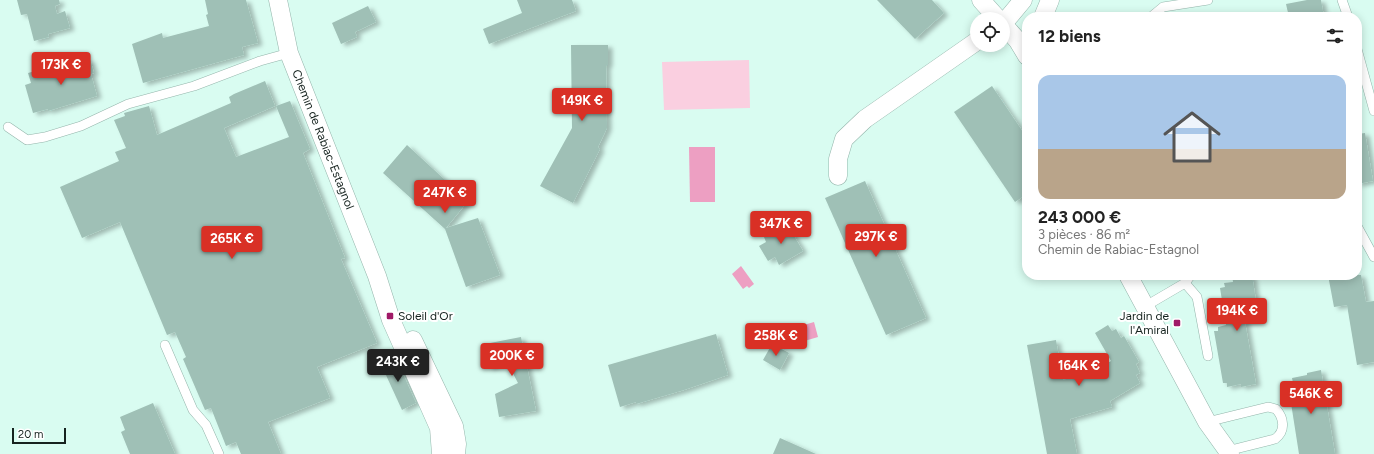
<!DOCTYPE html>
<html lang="fr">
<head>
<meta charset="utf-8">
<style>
  body { margin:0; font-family:Figtree,sans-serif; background:#f2f2f2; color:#222; height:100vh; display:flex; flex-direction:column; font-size:15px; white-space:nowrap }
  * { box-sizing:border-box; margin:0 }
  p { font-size:13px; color:#767676 }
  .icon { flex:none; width:22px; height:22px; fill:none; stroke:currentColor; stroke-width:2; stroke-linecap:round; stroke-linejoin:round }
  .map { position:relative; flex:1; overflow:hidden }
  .drawer { position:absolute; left:1022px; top:12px; width:340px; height:268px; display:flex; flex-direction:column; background:#fff; border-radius:16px; box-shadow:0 2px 10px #0003 }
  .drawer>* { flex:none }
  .tools { position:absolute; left:970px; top:12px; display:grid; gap:8px }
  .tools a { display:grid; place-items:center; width:40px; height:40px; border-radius:50%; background:#fff; box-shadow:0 2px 10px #0003; font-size:20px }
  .scale { position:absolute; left:12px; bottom:10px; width:54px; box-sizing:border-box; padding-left:4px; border:2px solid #16231f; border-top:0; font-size:11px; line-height:14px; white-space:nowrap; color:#16231f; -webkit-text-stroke:3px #fff; paint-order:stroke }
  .price { position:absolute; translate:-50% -34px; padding:0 9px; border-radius:4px; background:#d93025; color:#fff; font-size:13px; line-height:26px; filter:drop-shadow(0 1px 2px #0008) }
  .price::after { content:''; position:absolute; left:50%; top:24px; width:12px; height:9px; margin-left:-6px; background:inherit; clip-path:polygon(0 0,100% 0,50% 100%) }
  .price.active { background:#222; color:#fff }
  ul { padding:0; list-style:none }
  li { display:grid; align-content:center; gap:8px; height:212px; padding:0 16px }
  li+li { border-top:1px solid #e0e0e0 }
  li span { display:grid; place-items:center; height:124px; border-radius:12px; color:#555 }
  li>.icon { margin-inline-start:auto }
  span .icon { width:72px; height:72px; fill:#fffc; stroke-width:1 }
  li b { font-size:17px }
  h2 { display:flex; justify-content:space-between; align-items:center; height:48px; padding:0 16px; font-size:17px }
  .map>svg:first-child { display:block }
</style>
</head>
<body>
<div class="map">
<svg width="1374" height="454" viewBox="0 0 1374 454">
  <defs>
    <filter id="shadow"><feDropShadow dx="4.5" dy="2.5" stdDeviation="2" flood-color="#0004"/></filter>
  </defs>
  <rect width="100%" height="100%" fill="#d9fcf1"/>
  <polygon fill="#facfe0" points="749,60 750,108 664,110 662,62"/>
  <g fill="#ed9fc2">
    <polygon points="689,147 715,147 715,202 690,202"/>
    <polygon points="741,266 754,284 749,288 747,286 743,289 732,274"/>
    <polygon points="814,322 818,337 784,347 780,332"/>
  </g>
  <g fill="#9fc0b6" filter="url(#shadow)">
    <polygon points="17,0 59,0 60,4 55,6 57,14 65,11 70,28 48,34 49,37 34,41 27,14 21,15"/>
    <polygon points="205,0 246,0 258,43 242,47 244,55 143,83 132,44 162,33 163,38 209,26 206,15 208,14"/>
    <polygon points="517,0 572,0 576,11 489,44 483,29 522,13"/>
    <polygon points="877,0 932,0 944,13 915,39"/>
    <polygon points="1307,0 1321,0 1324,17 1289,17 1286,4"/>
    <polygon points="368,6 376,22 355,32 357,37 341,44 332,23"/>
    <polygon points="571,45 608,45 608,65 606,65 607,128 598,147 600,149 573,203 540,186 572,128"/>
    <polygon points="90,59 94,73 91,74 97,96 48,111 48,109 33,113 25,85 31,83 28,73 46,68 46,65 61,61 62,66"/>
    <polygon points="265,81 275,106 224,128 236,157 289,137 276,106 290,101 310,149 303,153 345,258 341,259 377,343 317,367 330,398 268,422 281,454 241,454 236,442 226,446 211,408 205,410 183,359 186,357 175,332 167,335 120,222 82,238 60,187 119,161 115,152 126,148 114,120 125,116 124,113 149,106 157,135 231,103 229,97 234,94"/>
    <polygon points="992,86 1027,138 1027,194 1015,202 954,112"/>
    <polygon points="1365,133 1373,181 1357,184 1357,134"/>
    <polygon points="407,145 468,201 446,228 478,218 500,275 466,287 445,229 383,173"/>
    <polygon points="865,181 926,318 886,335 825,198"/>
    <polygon points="787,224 803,251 779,265 775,257 768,261 759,246 766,242 764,237"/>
    <polygon points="1232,275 1252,275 1259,320 1245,322 1256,384 1241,387 1241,384 1227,387 1227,383 1223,383 1214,331 1218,331 1218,327 1226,325 1220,288 1225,287 1224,283 1233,282"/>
    <polygon points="1328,275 1361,275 1366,302 1374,301 1374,362 1357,365 1347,305 1334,307"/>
    <polygon points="1108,325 1112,331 1116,329 1121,338 1124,336 1139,362 1136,364 1140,373 1136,375 1140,383 1110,401 1112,407 1070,419 1077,454 1047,454 1027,345 1056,340 1063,380 1095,370 1111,361 1095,333"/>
    <polygon points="716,334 728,375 684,390 636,404 636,402 620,407 608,365"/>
    <polygon points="521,337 536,411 499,417 495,394 518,383 506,360 489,368 485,344"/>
    <polygon points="772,344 789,353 780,370 763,360"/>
    <polygon points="395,356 416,403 402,410 380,362"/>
    <polygon points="1321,370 1335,454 1299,454 1288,384 1293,383 1292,378 1307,375 1307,373"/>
    <polygon points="153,403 175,454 130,454 121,432 125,430 120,417"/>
    <polygon points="780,438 816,454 773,454"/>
  </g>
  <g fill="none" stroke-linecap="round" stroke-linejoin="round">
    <g stroke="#94b5ab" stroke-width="10">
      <g id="service">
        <polyline points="1342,0 1348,17"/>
        <polyline points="1151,17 1163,7 1208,0"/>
        <polyline points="1357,49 1374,111"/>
        <polyline points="8,127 27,140 45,137 81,126 128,104 194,86 260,61 289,53"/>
        <polyline points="1357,226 1374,257"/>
        <polyline points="1185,283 1197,297 1208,356"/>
        <polyline points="1144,307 1185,283 1191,275"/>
        <polyline points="165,345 193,410 206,425 219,454"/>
        <path d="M1207 422 1268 407 1276 409C1284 418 1286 431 1275 439L1227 451"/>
      </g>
    </g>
    <g stroke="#94b5ab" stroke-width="19">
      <g id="minor">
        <path id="s1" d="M278 0 289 53 377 276 391 320 439 428 441 454"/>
        <polyline points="981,0 998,19"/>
        <polyline points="1043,17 1050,0"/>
        <polyline points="1003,24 1018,41 1027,56"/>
        <polyline points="1003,24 1023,0"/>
        <polyline points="838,176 838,159 844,139 865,119 977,41"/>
        <polyline points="1128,275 1207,422 1230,454"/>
        <polyline points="413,340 454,426 457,444 456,454"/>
      </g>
    </g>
    <use href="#service" stroke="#fff" stroke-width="9"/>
    <use href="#minor" stroke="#fff" stroke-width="18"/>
  </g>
  <g fill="#a01967" stroke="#fff" stroke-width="1.5">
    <rect x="386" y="312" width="8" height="8" rx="2"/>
    <rect x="1173" y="319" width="8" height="8" rx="2"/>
  </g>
  <g text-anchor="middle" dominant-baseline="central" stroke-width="4" stroke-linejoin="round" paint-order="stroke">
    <g font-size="12" fill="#16231f" stroke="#fff">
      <text stroke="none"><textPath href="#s1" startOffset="147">Chemin de Rabiac-Estagnol</textPath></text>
    </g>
    <g font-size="12" fill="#16231f" stroke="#fff" text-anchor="start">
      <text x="398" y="316">Soleil d'Or</text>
      <text x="1169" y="316" text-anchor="end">Jardin de<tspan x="1169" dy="14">l'Amiral</tspan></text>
    </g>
  </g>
</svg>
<div class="tools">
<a><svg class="icon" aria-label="locate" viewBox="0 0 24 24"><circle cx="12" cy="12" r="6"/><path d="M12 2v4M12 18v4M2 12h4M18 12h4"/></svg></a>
</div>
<div class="scale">20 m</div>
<b class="price" style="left:61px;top:86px">173K €</b>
<b class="price" style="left:582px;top:122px">149K €</b>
<b class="price" style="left:445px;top:214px">247K €</b>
<b class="price" style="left:781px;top:245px">347K €</b>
<b class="price" style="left:876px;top:258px">297K €</b>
<b class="price" style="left:232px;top:260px">265K €</b>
<b class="price" style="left:1237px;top:332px">194K €</b>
<b class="price" style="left:776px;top:357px">258K €</b>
<b class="price" style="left:512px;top:377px">200K €</b>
<b class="price active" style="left:398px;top:383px">243K €</b>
<b class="price" style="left:1079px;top:387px">164K €</b>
<b class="price" style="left:1311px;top:415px">546K €</b>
<section class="drawer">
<h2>12 biens<svg class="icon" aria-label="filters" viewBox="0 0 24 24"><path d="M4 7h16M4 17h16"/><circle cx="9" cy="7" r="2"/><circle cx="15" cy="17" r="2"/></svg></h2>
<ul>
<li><span style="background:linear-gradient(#a9c7e8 60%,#b9a48a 0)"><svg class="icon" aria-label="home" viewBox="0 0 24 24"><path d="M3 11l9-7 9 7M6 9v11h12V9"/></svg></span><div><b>243 000 €</b><p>3 pièces · 86 m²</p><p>Chemin de Rabiac-Estagnol</p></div></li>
</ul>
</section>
</div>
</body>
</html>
